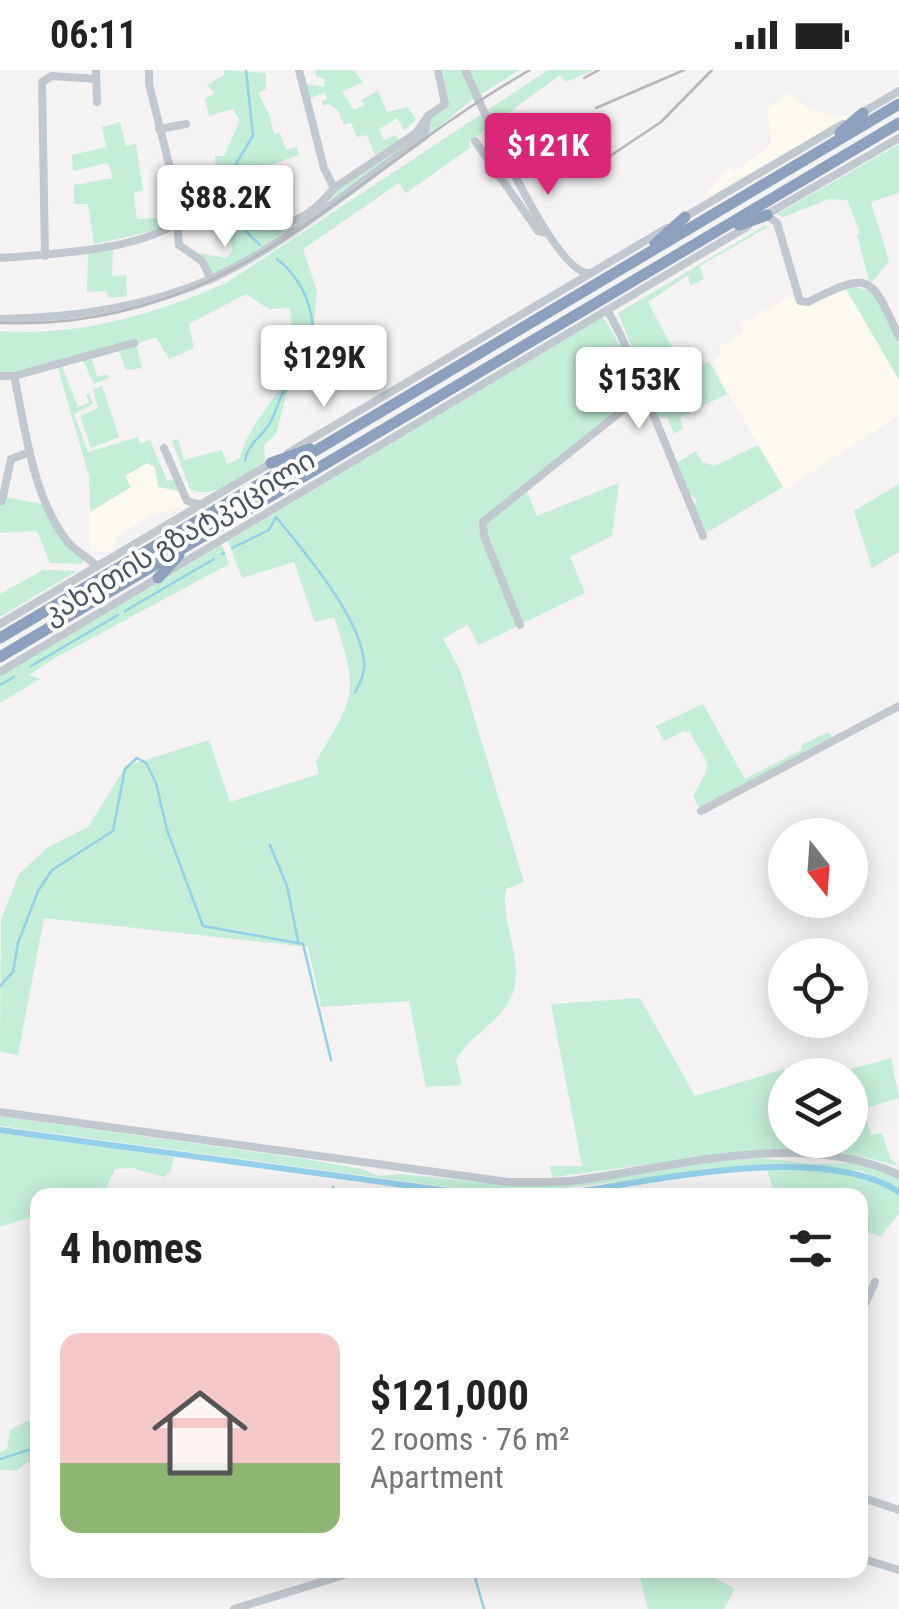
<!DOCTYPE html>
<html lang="en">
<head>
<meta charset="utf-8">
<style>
  body { margin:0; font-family:"Roboto Condensed","Noto Sans Georgian",sans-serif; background:#f6f6f6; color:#222; height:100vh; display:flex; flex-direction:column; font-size:38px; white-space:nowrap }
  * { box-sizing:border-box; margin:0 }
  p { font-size:32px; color:#767676 }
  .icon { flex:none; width:55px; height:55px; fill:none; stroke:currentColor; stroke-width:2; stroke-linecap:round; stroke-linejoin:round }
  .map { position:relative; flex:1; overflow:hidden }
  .details { position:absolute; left:30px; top:1118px; width:838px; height:390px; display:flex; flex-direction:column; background:#fff; border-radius:20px; box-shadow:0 5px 25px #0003 }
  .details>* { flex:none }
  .needle { width:65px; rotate:163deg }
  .controls { position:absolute; left:768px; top:748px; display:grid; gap:20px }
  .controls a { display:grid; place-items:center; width:100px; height:100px; border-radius:50%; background:#fff; box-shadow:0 5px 25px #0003; font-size:50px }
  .price { position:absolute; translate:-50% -85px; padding:0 22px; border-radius:10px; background:#fff; color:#222; font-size:32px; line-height:65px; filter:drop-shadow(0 2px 5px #0008) }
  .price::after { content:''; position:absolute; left:50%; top:60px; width:30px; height:22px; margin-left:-15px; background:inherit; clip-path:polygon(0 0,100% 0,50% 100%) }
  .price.selected { background:#db2777; color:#fff }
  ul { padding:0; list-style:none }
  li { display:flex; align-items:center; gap:30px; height:250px; padding:0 30px }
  li span { display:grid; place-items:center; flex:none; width:280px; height:200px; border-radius:20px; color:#555 }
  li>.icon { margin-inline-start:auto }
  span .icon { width:120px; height:120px; fill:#fffc; stroke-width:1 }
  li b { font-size:42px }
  h2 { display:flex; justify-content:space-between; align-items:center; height:120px; padding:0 30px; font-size:42px }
  .status { display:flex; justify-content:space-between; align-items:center; height:70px; padding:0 50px; background:#fff; direction:ltr }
  .status svg { height:28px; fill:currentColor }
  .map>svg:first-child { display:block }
</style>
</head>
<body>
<div class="status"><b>06:11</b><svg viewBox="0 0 49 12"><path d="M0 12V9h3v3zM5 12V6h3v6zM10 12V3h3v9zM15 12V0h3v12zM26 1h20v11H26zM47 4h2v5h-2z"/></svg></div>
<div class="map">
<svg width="899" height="1539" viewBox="0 0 899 1539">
  <rect width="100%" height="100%" fill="#f4f2f2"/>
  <g fill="#fcf9ee">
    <polygon points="790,23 806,37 838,47 851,45 702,129 728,97 734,102 766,79 771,71 768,38"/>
    <polygon points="845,217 899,310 899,345 785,420 722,312 713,290 722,285 719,277 743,262 740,254 791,226 805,237"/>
    <polygon points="147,393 155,397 159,417 190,419 184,437 156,443 119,465 111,482 90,481 90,442 131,417 124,406"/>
  </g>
  <g fill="#c4eed8">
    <polygon points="224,0 266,3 266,19 258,23 269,44 274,64 280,63 286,80 297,77 299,85 267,96 271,110 286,105 293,125 269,134 264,124 235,134 244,148 271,161 289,156 340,116 425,60 419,68 254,183 212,205 193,182 226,188 232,182 230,161 218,130 215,86 224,86 240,50 233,39 209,46 205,28 215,24 207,15 224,5"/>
    <polygon points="316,0 354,0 363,12 342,22 354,40 364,35 361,30 378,21 387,42 408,37 416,50 404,60 397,48 379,59 384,70 396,65 399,70 375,85 367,65 357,67 351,52 344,55 338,40 329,34 323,36 322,31 327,29 325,22 309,29 306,14 324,17 325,9 316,6"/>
    <polygon points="443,0 460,0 464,6 468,0 520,0 470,31 427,67 432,48 448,34"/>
    <path d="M548 0H594L566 12 560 5 469 72 471 77 406 123 399 113 303 179 317 221 310 303 289 316 276 364 264 375 265 391C245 404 214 431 190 419L172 371 178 369 184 390 222 380 227 394 240 388C249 349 287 323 297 283L283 278 285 275 307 278 308 269 293 268 290 238 269 239 246 224 189 254 194 278 169 289 156 267 136 274 142 298 126 300 119 281 92 289 97 307 108 304 109 308 94 314 82 288 135 273 136 270 23 301 0 304V261C77 267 157 244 226 213Z"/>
    <polygon points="120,52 126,76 136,74 143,120 134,122 137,149 174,147 174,152 163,159 94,174 88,134 74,134 74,115 113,108 108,93 73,101 72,85 106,77 102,57"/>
    <polygon points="899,74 899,123 871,132 889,191 873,211 869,211 857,165 860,163 847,130 829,129 783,147 777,144"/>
    <polygon points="764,156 769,156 700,196 704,209 690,216 688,205 648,232 675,283 640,297 618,243"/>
    <polygon points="113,179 112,206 126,205 127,226 108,228 107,221 87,222 88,182"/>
    <polygon points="851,216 874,222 899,275 899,310 846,219"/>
    <path d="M603 247 629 290 636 324 481 451 518 556 478 575 468 554 443 569 460 600 524 812 506 819C499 856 530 897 508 933 495 955 469 967 456 990L462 1015 426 1017 409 931 321 937 308 877 44 848 18 985 0 982 1 850 19 804 47 778 88 757 126 696 209 670 230 732 319 704 316 691C356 626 359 622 334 547L315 552 294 492 242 508 228 471Z"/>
    <polygon points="709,291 727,324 680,347 683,358 674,364 667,347 658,348 649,321"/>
    <polygon points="61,294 78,337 89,333 86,324 89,323 93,334 74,344 88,382 138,367 140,374 150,370 167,411 174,409 179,421 158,417 155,397 147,393 125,406 131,417 90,442 89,406 57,295"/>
    <polygon points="102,316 119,367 91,378 80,346 98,338 93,319"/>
    <polygon points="758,375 783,417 706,463 694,434 697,431 687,421 677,393 696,381 702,392 715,396"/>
    <polygon points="619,413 612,466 570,487 585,523 521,554 486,467 488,452 526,420 537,446"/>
    <polygon points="899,414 899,482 872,498 854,441"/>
    <polygon points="0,419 6,420 5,427 42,434 84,489 82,494 50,493 37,461 0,463"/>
    <polygon points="222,475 229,494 55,588 29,605 40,609 0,633 0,606"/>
    <polygon points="43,500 77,501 0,547 0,524"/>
    <path d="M703 634 745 709 801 680 802 674 829 662 832 667 699 738 693 726C714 689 710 700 690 662L684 661 664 671 656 656Z"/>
    <polygon points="640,928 695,1026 785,999 785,1070 803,1070 804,1078 848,1080 850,1005 830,1005 891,988 899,1028 863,1039 871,1065 882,1063 890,1088 899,1096 864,1087 752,1081 553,1107 549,1096 582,1096 551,934"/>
    <polygon points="0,1046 305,1089 362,1099 378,1106 400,1104 507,1115 581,1113 717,1091 759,1088 816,1094 855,1093 899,1108 899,1119 862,1101 755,1095 505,1125 0,1056"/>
    <polygon points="0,1062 174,1087 171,1100 164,1107 132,1098 115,1099 103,1125 38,1125 37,1145 0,1157"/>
    <path d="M767 1100C813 1101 858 1098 899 1123V1143L881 1166 860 1161V1125H775Z"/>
    <polygon points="27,1351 37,1352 37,1392 26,1393 16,1401 0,1400 0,1382 7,1379 10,1360"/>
    <polygon points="638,1500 715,1500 712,1507 735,1519 724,1539 648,1539"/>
  </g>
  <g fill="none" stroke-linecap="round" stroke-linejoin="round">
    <g stroke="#93d0e9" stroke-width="2.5">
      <path d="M246 0 253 66C223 113 212 132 260 175"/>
      <path d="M245 390C248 373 261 368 270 353 276 342 279 328 286 317 293 306 303 299 308 286 321 251 305 211 277 189"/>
      <path d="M232 478 269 460 276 447C303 480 362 549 364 593 365 604 360 613 355 622"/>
      <polyline points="222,484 224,483"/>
      <polyline points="125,541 214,489"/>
      <polyline points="31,596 118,545"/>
      <polyline points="0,615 14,607"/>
      <polyline points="270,775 287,816 298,871"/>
      <polyline points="0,916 13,902 18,873 38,821 52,800 113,761 125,699 137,688 146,693 156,713 167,760 203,856 303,874 331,990"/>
      <polyline points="333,1117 334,1125"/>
      <polyline points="0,1389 38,1377"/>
      <polyline points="473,1500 484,1539"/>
    </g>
    <g stroke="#93d0e9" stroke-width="6">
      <polyline points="0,1060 478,1125"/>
      <path d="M557 1125C648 1112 820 1071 899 1122"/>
    </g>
    <g stroke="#c1c8d0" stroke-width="8">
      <polyline points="96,0 97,32"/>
      <polyline points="149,0 149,14 172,106 179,175 202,191 211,209"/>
      <path d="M465 0C481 35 554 204 589 203"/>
      <polyline points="860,44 899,21"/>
      <polyline points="159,59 186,54"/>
      <polyline points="475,71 538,161 547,163"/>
      <polyline points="334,118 416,63 428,46 445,34 438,0"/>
      <path d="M767 145 777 153 800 231 808 232C871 201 870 204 899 267"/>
      <polyline points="764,146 899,68"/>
      <path d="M252 147C282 166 314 144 334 118L324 98 299 0"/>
      <polyline points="683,148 843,54"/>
      <polyline points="45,186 42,12 52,6 96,9"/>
      <path d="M0 188C50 184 133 181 175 154"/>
      <polyline points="608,241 623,270 703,466"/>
      <path d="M0 249C73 248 144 238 211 209 283 177 359 112 424 67L428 46"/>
      <polyline points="0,306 14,306 134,273"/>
      <path d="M14 306C26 361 32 425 67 471 75 481 88 488 97 496"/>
      <polyline points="164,378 187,431 202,435"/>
      <polyline points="288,383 667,158"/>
      <polyline points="2,431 11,389 30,382"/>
      <polyline points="0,554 271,393"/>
      <polyline points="520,555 484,466 483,452 644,323"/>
      <polyline points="0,602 748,156"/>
      <polyline points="701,741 899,636"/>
      <path d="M0 1042 508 1112C531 1112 555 1113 578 1110 676 1097 805 1059 899 1105"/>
      <polyline points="860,1245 875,1212"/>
      <polyline points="860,1427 899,1440"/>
      <polyline points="860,1488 899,1500"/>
      <polyline points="234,1539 360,1500"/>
    </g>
    <g stroke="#8da0bd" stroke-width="11">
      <polyline points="840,63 863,43"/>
      <polyline points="739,155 767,145"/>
      <polyline points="655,174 685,147"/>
      <polyline points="271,393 310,379"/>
      <polyline points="158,508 179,485"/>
      <polyline points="0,568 899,34"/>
      <polyline points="0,587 899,53"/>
    </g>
    <g stroke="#b4b7bc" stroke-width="2.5">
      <polyline points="584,8 599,0"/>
      <polyline points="596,38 684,0"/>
      <polyline points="592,98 661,52 712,0"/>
      <path d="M0 253C234 262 347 104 530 0"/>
    </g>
  </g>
  <g text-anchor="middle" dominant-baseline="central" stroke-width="8" stroke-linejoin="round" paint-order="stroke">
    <g font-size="28" fill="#4a535f" stroke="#fff">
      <text transform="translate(179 467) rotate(-31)">კახეთის გზატკეცილი</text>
    </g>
  </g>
</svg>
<div class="controls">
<a><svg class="needle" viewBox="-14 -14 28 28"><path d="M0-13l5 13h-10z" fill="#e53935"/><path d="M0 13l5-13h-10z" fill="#767676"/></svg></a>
<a><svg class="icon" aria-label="locate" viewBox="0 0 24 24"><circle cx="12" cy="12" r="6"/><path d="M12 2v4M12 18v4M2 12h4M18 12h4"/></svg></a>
<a><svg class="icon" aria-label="layers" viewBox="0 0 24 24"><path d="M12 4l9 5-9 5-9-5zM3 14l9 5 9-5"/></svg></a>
</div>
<b class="price selected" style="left:548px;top:128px">$121K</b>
<b class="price" style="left:225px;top:180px">$88.2K</b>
<b class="price" style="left:324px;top:340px">$129K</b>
<b class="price" style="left:639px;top:362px">$153K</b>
<section class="details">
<h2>4 homes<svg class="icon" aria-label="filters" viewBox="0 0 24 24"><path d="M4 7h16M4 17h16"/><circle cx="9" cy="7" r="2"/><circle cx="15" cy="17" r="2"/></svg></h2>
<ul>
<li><span style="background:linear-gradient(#f6c9c9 65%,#8fb573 0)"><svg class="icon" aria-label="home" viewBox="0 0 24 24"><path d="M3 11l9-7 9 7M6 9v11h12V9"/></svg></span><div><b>$121,000</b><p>2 rooms · 76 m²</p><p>Apartment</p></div></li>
</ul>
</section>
</div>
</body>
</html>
